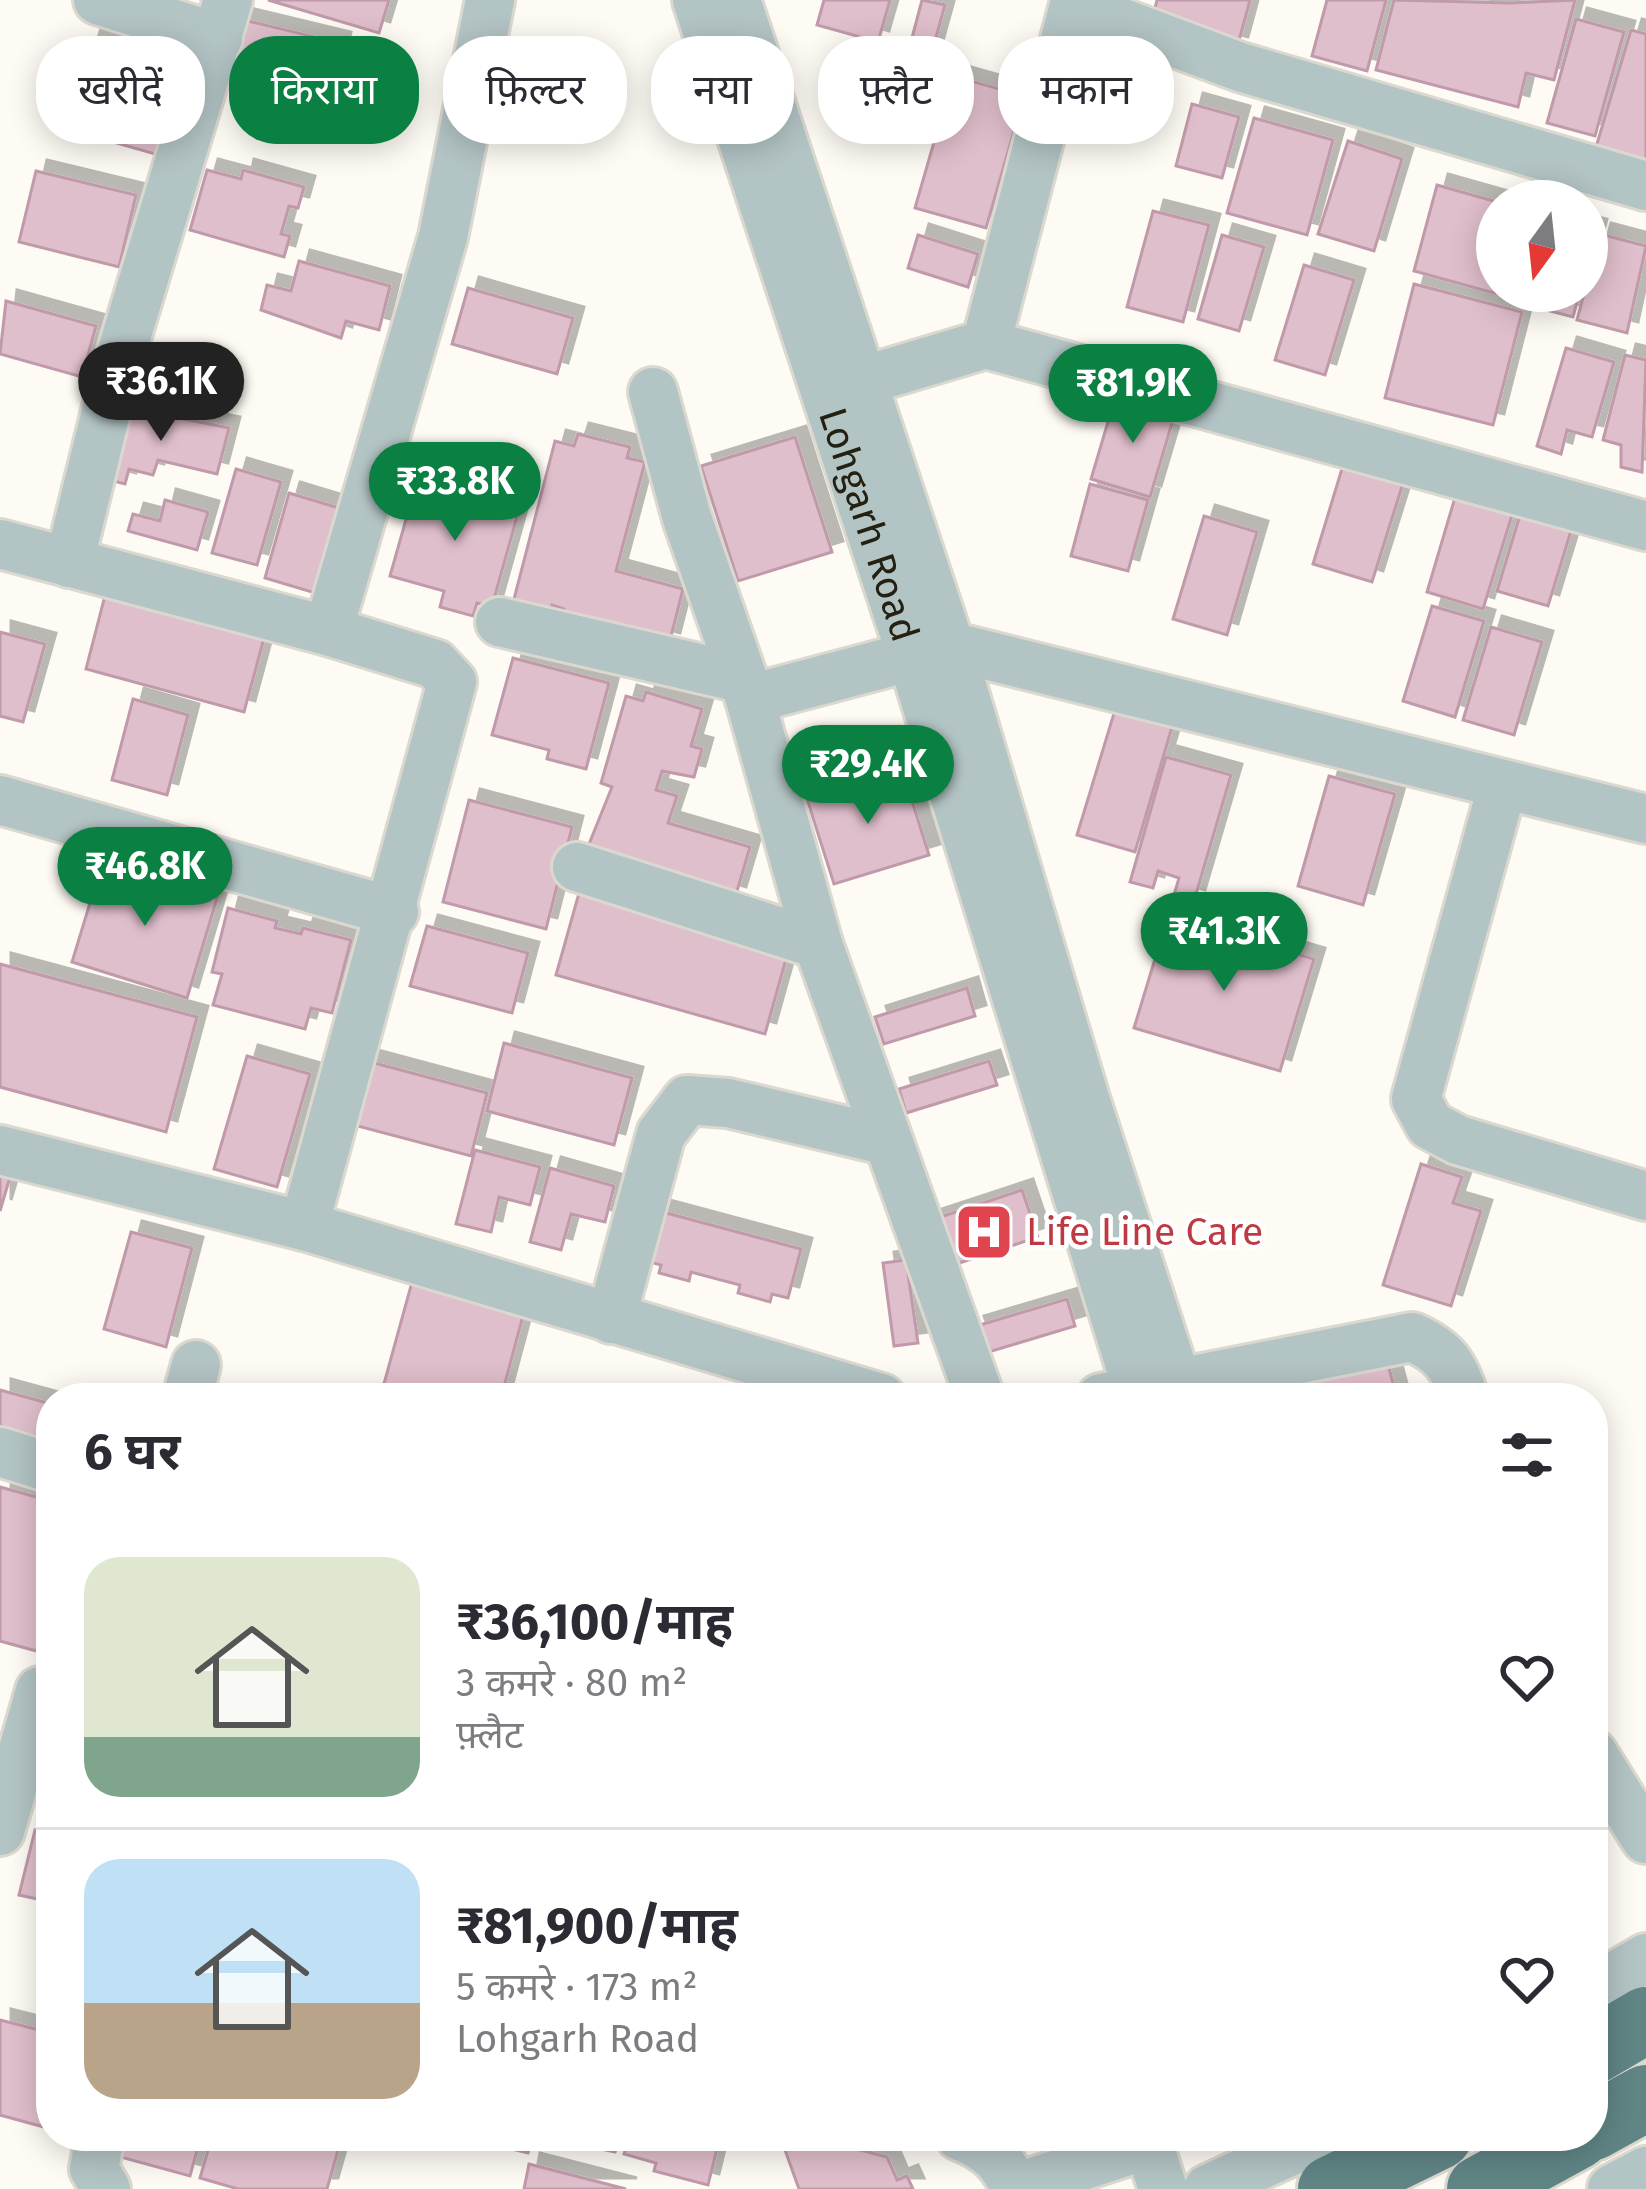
<!DOCTYPE html>
<html lang="hi">
<head>
<meta charset="utf-8">
<style>
  body { margin:0; font-family:"Fira Sans","Noto Sans Devanagari",sans-serif; background:#f2f2f3; color:#2b2b33; height:100vh; display:flex; flex-direction:column; font-size:45px; white-space:nowrap }
  * { box-sizing:border-box; margin:0 }
  p { font-size:39px; color:#7c7c81 }
  .icon { flex:none; width:66px; height:66px; fill:none; stroke:currentColor; stroke-width:2; stroke-linecap:round; stroke-linejoin:round }
  .map { position:relative; flex:1; overflow:hidden }
  .details { position:absolute; left:36px; top:1383px; width:1572px; height:768px; display:flex; flex-direction:column; background:#fff; border-radius:48px; box-shadow:0 6px 30px #0003 }
  .details>* { flex:none }
  .banner { position:absolute; left:36px; top:36px; width:1575px; height:108px; display:flex; gap:24px }
  .needle { width:78px; rotate:195deg }
  .controls { position:absolute; left:1476px; top:180px; display:grid; gap:24px }
  .controls a { display:grid; place-items:center; width:132px; height:132px; border-radius:50%; background:#fff; box-shadow:0 6px 30px #0003; font-size:60px }
  .price { position:absolute; translate:-50% -102px; padding:0 27px; border-radius:42px; background:#0b8043; color:#fff; font-size:39px; line-height:78px; filter:drop-shadow(0 3px 6px #0008) }
  .price::after { content:''; position:absolute; left:50%; top:72px; width:36px; height:27px; margin-left:-18px; background:inherit; clip-path:polygon(0 0,100% 0,50% 100%) }
  .price.selected { background:#222; color:#fff }
  ul { padding:0; list-style:none }
  li { display:flex; align-items:center; gap:36px; height:300px; padding:0 48px }
  li+li { border-top:3px solid #e1e1e2 }
  li span { display:grid; place-items:center; flex:none; width:336px; height:240px; border-radius:36px; color:#555 }
  li>.icon { margin-inline-start:auto }
  span .icon { width:144px; height:144px; fill:#fffc; stroke-width:1 }
  li b { font-size:51px }
  h2 { display:flex; justify-content:space-between; align-items:center; height:144px; padding:0 48px; font-size:51px }
  .chip { padding:0 42px; border-radius:48px; background:#fff; box-shadow:0 6px 30px #0003; font-size:42px; line-height:108px }
  .chip.selected { background:#0b8043; color:#fff }
  .map>svg:first-child { display:block }
</style>
</head>
<body>
<div class="map">
<svg width="1646" height="2189" viewBox="0 0 1646 2189">
  <defs>
    <filter id="shadow"><feDropShadow dx="11" dy="-11" stdDeviation="0" flood-color="#0004"/></filter>
  </defs>
  <rect width="100%" height="100%" fill="#fefbf4"/>
  <g fill="#e0bfcc" stroke="#c09aaa" stroke-width="3" filter="url(#shadow)">
    <polygon points="268,0 389,0 379,33"/>
    <polygon points="824,0 890,0 878,42 817,25"/>
    <polygon points="922,0 945,5 930,59 908,53"/>
    <polygon points="1157,0 1250,0 1237,48 1151,25"/>
    <polygon points="1327,0 1386,0 1367,71 1312,56"/>
    <polygon points="1394,0 1510,3 1575,0 1554,80 1526,73 1518,107 1376,70"/>
    <polygon points="240,19 340,43 334,67 328,66 323,111 258,95 261,83 226,74"/>
    <polygon points="1576,19 1624,32 1595,136 1547,123"/>
    <polygon points="1631,30 1646,34 1646,162 1596,147"/>
    <polygon points="90,39 181,64 155,154 64,128"/>
    <polygon points="953,76 1024,96 986,228 915,208"/>
    <polygon points="1192,104 1239,117 1222,178 1176,166"/>
    <polygon points="1254,118 1333,140 1307,235 1227,213"/>
    <polygon points="1348,141 1402,159 1374,251 1318,234"/>
    <polygon points="207,170 241,179 243,170 304,187 298,208 289,206 281,234 290,236 284,257 190,230"/>
    <polygon points="36,171 136,195 119,267 19,242"/>
    <polygon points="1437,185 1497,202 1497,291 1514,291 1512,298 1414,271"/>
    <polygon points="1153,211 1209,225 1183,322 1127,307"/>
    <polygon points="1587,228 1596,230 1587,263"/>
    <polygon points="1600,234 1646,246 1627,333 1577,320"/>
    <polygon points="918,235 978,254 968,287 908,268"/>
    <polygon points="1222,235 1264,247 1239,331 1198,319"/>
    <polygon points="299,261 390,286 379,330 346,321 341,338 261,310 267,285 291,291"/>
    <polygon points="1304,265 1354,280 1325,375 1275,360"/>
    <polygon points="1414,284 1522,312 1493,425 1385,398"/>
    <polygon points="468,288 573,318 557,374 452,344"/>
    <polygon points="1522,291 1580,291 1573,317 1519,303"/>
    <polygon points="6,301 96,326 82,377 0,354"/>
    <polygon points="1566,348 1614,362 1592,437 1567,430 1561,454 1537,446"/>
    <polygon points="1625,355 1646,360 1642,472 1621,467 1621,445 1603,440"/>
    <polygon points="1116,395 1175,413 1150,497 1091,479"/>
    <polygon points="119,406 229,428 217,474 158,460 153,475 129,469 125,484 101,478"/>
    <polygon points="578,434 630,447 627,458 645,462 616,571 683,589 669,644 562,616 564,609 552,605 550,612 513,603 555,441 574,446"/>
    <polygon points="795,437 832,552 738,581 701,466"/>
    <polygon points="1344,462 1404,480 1372,582 1313,564"/>
    <polygon points="236,469 281,482 257,565 212,553"/>
    <polygon points="418,477 520,506 492,606 477,603 473,616 440,607 444,591 390,576"/>
    <polygon points="1090,484 1148,500 1128,571 1071,556"/>
    <polygon points="1459,484 1516,502 1483,609 1427,592"/>
    <polygon points="289,493 339,508 315,593 265,578"/>
    <polygon points="165,500 208,512 197,550 128,531 133,514 160,521"/>
    <polygon points="1523,505 1574,521 1548,606 1497,591"/>
    <polygon points="1204,516 1257,532 1227,635 1173,619"/>
    <polygon points="108,584 267,627 244,712 86,669"/>
    <polygon points="1432,606 1484,621 1455,717 1403,701"/>
    <polygon points="1491,627 1542,642 1514,735 1463,720"/>
    <polygon points="0,632 45,644 23,722 0,716"/>
    <polygon points="513,658 609,683 586,769 547,759 549,750 492,735"/>
    <polygon points="646,692 702,709 691,746 702,749 694,777 662,771 656,790 677,796 668,823 750,847 735,898 585,854 612,787 601,783 626,696 643,701"/>
    <polygon points="133,699 188,715 167,795 112,780"/>
    <polygon points="1115,710 1172,727 1135,852 1077,835"/>
    <polygon points="1166,757 1231,775 1194,901 1174,895 1179,878 1158,871 1153,888 1130,882"/>
    <polygon points="902,769 929,855 834,884 807,799"/>
    <polygon points="1329,776 1395,794 1363,905 1298,886"/>
    <polygon points="469,800 572,827 546,929 443,902"/>
    <polygon points="103,860 218,895 187,998 72,962"/>
    <polygon points="579,893 788,952 765,1034 556,975"/>
    <polygon points="228,908 277,921 275,928 301,934 303,928 351,940 332,1013 311,1008 305,1029 213,1005 222,974 212,972"/>
    <polygon points="1168,916 1314,959 1280,1071 1134,1028"/>
    <polygon points="427,926 528,953 512,1013 410,986"/>
    <polygon points="0,964 197,1017 166,1132 0,1087"/>
    <polygon points="967,988 975,1016 884,1044 875,1017"/>
    <polygon points="504,1043 632,1078 614,1145 487,1111"/>
    <polygon points="247,1056 310,1074 277,1187 214,1169"/>
    <polygon points="367,1061 487,1093 471,1156 350,1124"/>
    <polygon points="989,1061 997,1085 906,1113 899,1089"/>
    <polygon points="475,1150 540,1167 530,1205 499,1197 491,1232 456,1224"/>
    <polygon points="1421,1164 1462,1177 1453,1203 1481,1211 1451,1306 1383,1285"/>
    <polygon points="550,1168 614,1186 605,1222 571,1214 561,1250 530,1242"/>
    <polygon points="0,1174 10,1177 0,1211"/>
    <polygon points="1022,1190 1038,1237 947,1267 931,1220"/>
    <polygon points="659,1211 801,1249 788,1298 772,1294 770,1302 738,1293 740,1285 691,1272 689,1281 659,1273 661,1265 646,1261"/>
    <polygon points="131,1232 192,1248 166,1347 104,1329"/>
    <polygon points="906,1260 918,1343 894,1346 883,1263"/>
    <polygon points="412,1282 524,1312 501,1398 408,1398 382,1391"/>
    <polygon points="1067,1299 1075,1326 982,1354 973,1327"/>
    <polygon points="1387,1361 1397,1398 1260,1398"/>
    <polygon points="0,1390 51,1404 51,1445 0,1431"/>
    <polygon points="0,1487 51,1501 51,1655 0,1641"/>
    <polygon points="35,1830 51,1834 51,1902 19,1895"/>
    <polygon points="0,2020 51,2033 51,2129 0,2115"/>
    <polygon points="111,2136 201,2136 190,2176 106,2153"/>
    <polygon points="212,2136 342,2136 327,2189 238,2189 200,2178"/>
    <polygon points="459,2136 533,2136 528,2153"/>
    <polygon points="569,2136 619,2136 615,2152 567,2142"/>
    <polygon points="663,2136 720,2136 708,2185 654,2171 656,2163 624,2154 629,2137 661,2144"/>
    <polygon points="780,2136 807,2136 887,2157 897,2180 907,2176 913,2189 799,2189"/>
    <polygon points="529,2164 626,2189 524,2189"/>
  </g>
  <g fill="none" stroke-linecap="round" stroke-linejoin="round">
    <g stroke="#dbd8d0" stroke-width="54">
      <g id="minor">
        <polyline points="98,0 218,38"/>
        <path id="s1" d="M697 0 911 654 1140 1398"/>
        <polyline points="736,0 950,646 1085,1099 1182,1398"/>
        <polyline points="986,344 1646,526"/>
        <polyline points="832,390 986,344 1074,5 1240,67 1646,186"/>
        <polyline points="653,392 687,518 750,699 818,944 980,1398"/>
        <polyline points="0,544 328,631 435,664 452,682 304,1226"/>
        <polyline points="69,563 116,371 228,0"/>
        <polyline points="500,622 741,678"/>
        <polyline points="328,631 443,237 490,0"/>
        <polyline points="750,699 950,646 1503,784"/>
        <polyline points="0,800 394,912"/>
        <polyline points="1646,819 1503,784 1416,1099 1430,1125 1458,1140 1646,1196"/>
        <polyline points="577,867 818,944"/>
        <polyline points="0,1150 304,1226 881,1398"/>
        <polyline points="611,1319 661,1134 687,1100 728,1103 884,1140"/>
        <polyline points="187,1398 196,1365"/>
        <path d="M1101 1398 1412 1337C1444 1351 1454 1365 1464 1398"/>
        <polyline points="0,1452 51,1468"/>
        <polyline points="1593,1754 1646,1839"/>
        <polyline points="0,1831 40,1691"/>
        <polyline points="1593,1989 1646,1958"/>
        <polyline points="100,2136 94,2169 106,2189"/>
        <path d="M960 2136C988 2147 1004 2161 1015 2189"/>
        <polyline points="1146,2136 1163,2189"/>
        <polyline points="1015,2188 1149,2144"/>
        <polyline points="1208,2189 1324,2136"/>
        <polyline points="1612,2189 1646,2171"/>
      </g>
    </g>
    <g stroke="#dbd8d0" stroke-width="72">
      <g id="highway">
        <polyline points="1593,2051 1646,2020"/>
        <polyline points="1593,2127 1646,2098"/>
        <polyline points="1331,2189 1439,2136"/>
        <polyline points="1480,2189 1577,2136"/>
      </g>
    </g>
    <use href="#minor" stroke="#b3c4c4" stroke-width="48"/>
    <use href="#highway" stroke="#608585" stroke-width="66"/>
  </g>
  <defs>
    <g id="hospital-square" transform="scale(3)"><rect x="-9" y="-9" width="18" height="18" rx="4" fill="#e0444e" stroke="#fff"/><path d="M-5-5h3v3.5h4V-5h3V5h-3V1.5h-4V5h-3Z" fill="#fff"/></g>
  </defs>
  <g fill-rule="evenodd">
    <use href="#hospital-square" x="984" y="1232"/>
  </g>
  <g text-anchor="middle" dominant-baseline="central" stroke-width="9" stroke-linejoin="round" paint-order="stroke">
    <g font-size="39" fill="#242012" stroke="#fff">
      <text stroke="none"><textPath href="#s1" startOffset="552">Lohgarh Road</textPath></text>
    </g>
    <g font-size="39" fill="#be3a42" stroke="#fff" text-anchor="start">
      <text x="1026" y="1232">Life Line Care</text>
    </g>
  </g>
</svg>
<div class="controls">
<a><svg class="needle" viewBox="-14 -14 28 28"><path d="M0-13l5 13h-10z" fill="#e53935"/><path d="M0 13l5-13h-10z" fill="#7c7c81"/></svg></a>
</div>
<b class="price selected" style="left:161px;top:444px">₹36.1K</b>
<b class="price" style="left:1133px;top:446px">₹81.9K</b>
<b class="price" style="left:455px;top:544px">₹33.8K</b>
<b class="price" style="left:868px;top:827px">₹29.4K</b>
<b class="price" style="left:145px;top:929px">₹46.8K</b>
<b class="price" style="left:1224px;top:994px">₹41.3K</b>
<div class="banner">
<a class="chip">खरीदें</a>
<a class="chip selected">किराया</a>
<a class="chip">फ़िल्टर</a>
<a class="chip">नया</a>
<a class="chip">फ़्लैट</a>
<a class="chip">मकान</a>
</div>
<section class="details">
<h2>6 घर<svg class="icon" aria-label="filters" viewBox="0 0 24 24"><path d="M4 7h16M4 17h16"/><circle cx="9" cy="7" r="2"/><circle cx="15" cy="17" r="2"/></svg></h2>
<ul>
<li><span style="background:linear-gradient(#dfe7d0 75%,#7fa58c 0)"><svg class="icon" aria-label="home" viewBox="0 0 24 24"><path d="M3 11l9-7 9 7M6 9v11h12V9"/></svg></span><div><b>₹36,100/माह</b><p>3 कमरे · 80 m²</p><p>फ़्लैट</p></div><svg class="icon" aria-label="heart" viewBox="0 0 24 24"><path d="M12 20l-8-8c-3-5 5-10 8-4 3-6 11-1 8 4z"/></svg></li>
<li><span style="background:linear-gradient(#bfe0f5 60%,#b9a48a 0)"><svg class="icon" aria-label="home" viewBox="0 0 24 24"><path d="M3 11l9-7 9 7M6 9v11h12V9"/></svg></span><div><b>₹81,900/माह</b><p>5 कमरे · 173 m²</p><p>Lohgarh Road</p></div><svg class="icon" aria-label="heart" viewBox="0 0 24 24"><path d="M12 20l-8-8c-3-5 5-10 8-4 3-6 11-1 8 4z"/></svg></li>
</ul>
</section>
</div>
</body>
</html>
